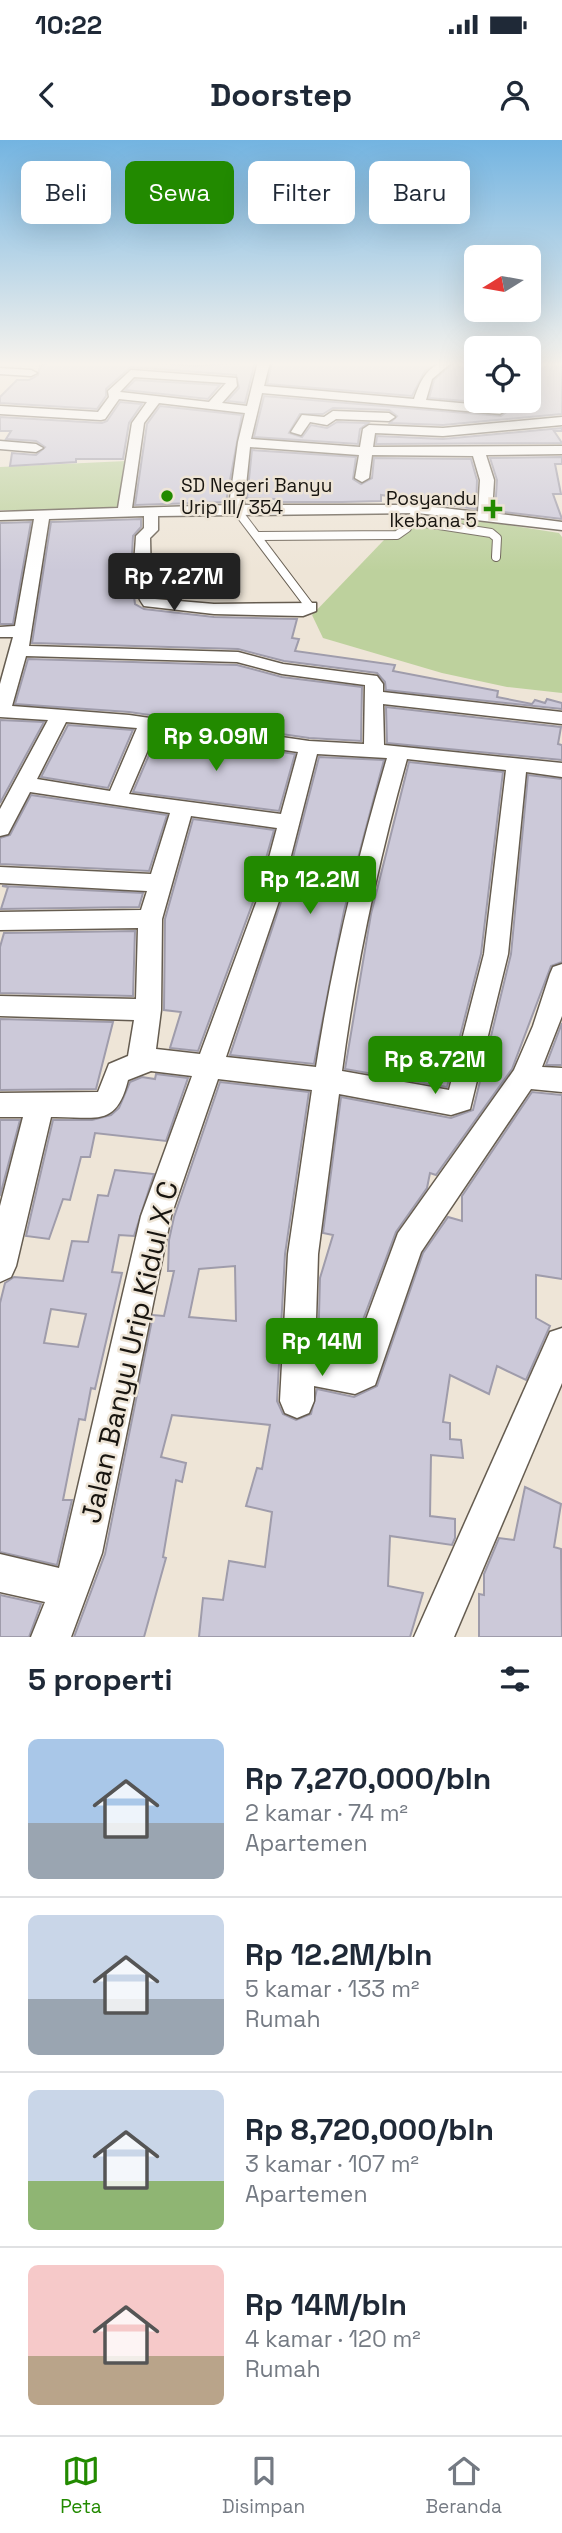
<!DOCTYPE html>
<html lang="id">
<head>
<meta charset="utf-8">
<style>
  body { margin:0; font-family:"Space Grotesk",sans-serif; background:#f2f2f3; color:#1f2937; height:100vh; display:flex; flex-direction:column; font-size:26px; white-space:nowrap }
  * { box-sizing:border-box; margin:0 }
  p { font-size:23px; color:#747a83 }
  .icon { flex:none; width:38px; height:38px; fill:none; stroke:currentColor; stroke-width:2; stroke-linecap:round; stroke-linejoin:round }
  .map { position:relative; height:1497px; overflow:hidden }
  .details { display:flex; flex-direction:column; background:#fff; flex:1 }
  .details>* { flex:none }
  .top-card { position:absolute; left:21px; top:21px; width:522px; height:63px; display:flex; gap:14px }
  .needle { width:46px; rotate:259deg }
  .tools { position:absolute; left:464px; top:105px; display:grid; gap:14px }
  .tools a { display:grid; place-items:center; width:77px; height:77px; border-radius:10px; background:#fff; box-shadow:0 7px 28px #0002; font-size:35px }
  .price { position:absolute; translate:-50% -60px; padding:0 16px; border-radius:7px; background:#228a00; color:#fff; font-size:23px; line-height:46px; filter:drop-shadow(0 2px 4px #0008) }
  .price::after { content:''; position:absolute; left:50%; top:42px; width:21px; height:16px; margin-left:-10px; background:inherit; clip-path:polygon(0 0,100% 0,50% 100%) }
  .price.current { background:#222; color:#fff }
  ul { padding:0; list-style:none }
  li { display:flex; align-items:center; gap:21px; height:175px; padding:0 28px }
  li+li { border-top:2px solid #e0e1e3 }
  li span { display:grid; place-items:center; flex:none; width:196px; height:140px; border-radius:10px; color:#555 }
  li>.icon { margin-inline-start:auto }
  span .icon { width:84px; height:84px; fill:#fffc; stroke-width:1 }
  li b { font-size:30px }
  h2 { display:flex; justify-content:space-between; align-items:center; height:84px; padding:0 28px; font-size:30px }
  .pill { padding:0 24px; border-radius:10px; background:#fff; box-shadow:0 7px 28px #0002; font-size:24px; line-height:63px }
  .pill.current { background:#228a00; color:#fff }
  .status { display:flex; justify-content:space-between; align-items:center; height:49px; padding:0 35px; background:#fff; direction:ltr }
  .status svg { height:19px; fill:currentColor }
  header { display:flex; justify-content:space-between; align-items:center; height:91px; padding:0 28px; background:#fff; font-size:32px; font-weight:600 }
  .tab-bar { display:flex; justify-content:space-around; align-items:center; height:98px; border-top:2px solid #e0e1e3; background:#fff; font-size:19px; color:#747a83 }
  .tab-bar a { display:grid; justify-items:center; gap:4px }
  .tab-bar .current { color:#228a00 }
  .map>svg:first-child { display:block }
</style>
</head>
<body>
<div class="status"><b>10:22</b><svg viewBox="0 0 49 12"><path d="M0 12V9h3v3zM5 12V6h3v6zM10 12V3h3v9zM15 12V0h3v12zM26 1h20v11H26zM47 4h2v5h-2z"/></svg></div>
<header><svg class="icon" aria-label="back" viewBox="0 0 24 24"><path d="M15 5l-7 7 7 7"/></svg>Doorstep<svg class="icon" aria-label="person" viewBox="0 0 24 24"><circle cx="12" cy="8" r="4"/><path d="M4 21q1-7 8-7t8 7"/></svg></header>
<div class="map">
<svg width="562" height="1497" viewBox="0 0 562 1497">
  <rect width="100%" height="100%" fill="#eee5d7"/>
  <g fill="#bdd19d">
    <polygon points="126,321 119,370 0,370 0,327"/>
    <polygon points="407,376 496,383 559,393 562,397 562,553 507,547 442,533 323,498 312,475"/>
  </g>
  <g fill="#ccc9d9" stroke="#9f9cab" stroke-width="2" fill-rule="evenodd">
    <polygon points="49,222 141,222 195,226 255,222 245,263 227,261 239,248 236,235 131,227 106,249 106,256 97,269 0,263 0,257 17,240 29,240 38,235 40,226"/>
    <polygon points="272,222 439,222 425,231 412,256 267,244"/>
    <polygon points="454,222 476,222 476,247 470,261 490,263 429,258 434,240"/>
    <polygon points="528,222 562,223 562,274 443,285 390,283 397,276 389,270 333,268 323,274 300,274 289,293 302,297 311,285 327,288 337,282 368,283 360,289 358,304 254,297 264,256 501,276 508,271 507,261 528,261"/>
    <polygon points="135,240 220,245 208,259 125,250"/>
    <polygon points="120,262 142,264 129,283 123,319 76,319 76,322 10,326 12,313 36,315 45,307 36,301 6,299 11,291 0,291 0,277 102,283 107,281"/>
    <polygon points="160,266 242,275 226,362 135,365 147,284"/>
    <polygon points="562,288 562,291 554,291 562,303 376,304 377,296 443,299"/>
    <polygon points="252,310 356,317 353,339 361,344 372,338 374,318 471,319 477,340 476,369 381,355 381,361 342,362 275,362 275,359 247,358"/>
    <polygon points="562,317 562,324 555,324 561,354 553,354 562,379 495,371 497,340 490,318"/>
    <polygon points="141,379 141,387 133,396 131,433 135,464 144,469 214,477 297,479 292,498 299,499 295,511 395,525 393,531 498,551 497,557 532,564 535,560 545,563 547,559 562,563 562,569 386,550 385,542 377,533 284,521 238,509 32,503 51,382"/>
    <polygon points="31,382 13,484 0,484 0,383"/>
    <polygon points="28,519 237,525 282,537 362,547 361,601 309,598 129,572 15,564"/>
    <polygon points="386,567 561,587 558,604 562,605 562,620 387,603"/>
    <polygon points="0,580 44,582 0,663"/>
    <polygon points="68,585 133,590 108,648 41,637"/>
    <polygon points="158,594 295,614 279,671 133,652"/>
    <polygon points="319,617 384,620 344,771 314,924 230,915 283,756"/>
    <polygon points="409,622 503,632 481,814 447,947 345,929 371,774"/>
    <polygon points="528,635 562,639 562,822 551,826 512,929 436,1035 430,1033 427,1048 396,1092 349,1217 318,1211 320,1138 333,1095 323,1093 341,957 451,978 473,970 511,814"/>
    <polygon points="31,655 167,675 149,731 0,724 0,698 10,695"/>
    <polygon points="193,679 274,690 256,754 198,911 170,908 181,872 164,870 165,779"/>
    <polygon points="2,746 143,753 139,767 1,769 8,747"/>
    <polygon points="135,791 133,856 0,853 0,807 4,793"/>
    <polygon points="0,879 113,882 96,949 0,950"/>
    <polygon points="562,883 562,925 546,925"/>
    <polygon points="156,934 188,938 166,1001 95,993 90,1017 81,1017 70,1060 63,1059 49,1099 26,1096 53,980 92,980 111,975 119,968 130,942 142,937 155,939"/>
    <path d="M220 942 309 952 285 1114 277 1261 283 1274 296 1280 311 1274 317 1249 354 1257 377 1246 423 1113 448 1077 462 1081V1056L532 952 562 955V1139L536 1135V1178L550 1186 526 1240 497 1226 489 1254 450 1235 443 1282 450 1283V1299L461 1300 463 1318 431 1315 430 1376 455 1379V1398L452 1405 390 1396 388 1446 423 1453 410 1497H199L203 1458 223 1460 229 1421 265 1427 272 1372 246 1366 257 1328 262 1329 270 1285 172 1275 161 1317 186 1323 182 1342 176 1340 163 1417 166 1418 144 1497H74L105 1414 153 1175 164 1176 174 1131H168L169 1100 174 1077ZM235 1126 236 1181 189 1177 199 1129Z"/>
    <polygon points="0,980 20,980 0,1056"/>
    <path d="M115 1030 154 1034 134 1096 119 1095 112 1132 122 1133 95 1249 91 1248 85 1280 79 1279 63 1360H72L57 1425 0 1412V1163L5 1143 14 1137 63 1141 72 1101 88 1102 98 1055 108 1056ZM51 1169 86 1174 78 1207 44 1203Z"/>
    <polygon points="525,1347 561,1364 554,1407 561,1409 562,1497 479,1497 479,1454 484,1455 484,1434 499,1398 514,1400"/>
    <polygon points="0,1455 41,1464 29,1497 0,1497"/>
  </g>
  <g fill="none" stroke-linecap="round" stroke-linejoin="round">
    <g stroke="#655c50" stroke-width="10">
      <g id="service">
        <polyline points="236,369 310,467"/>
        <polyline points="413,381 491,393 497,398 496,417"/>
        <polyline points="258,396 397,395 407,388 417,369"/>
      </g>
    </g>
    <g stroke="#655c50" stroke-width="3">
      <g id="minor">
        <path d="M258 222H270L264 246 414 259C421 239 429 222 452 222L432 239 426 260 493 266 492 261H504L506 270 500 274 262 253 251 299 360 307 363 289 369 285 443 288 562 277V285L443 296 375 293 373 307 562 306V314L486 315 494 340 492 373 562 382V390L417 373 158 376V390L150 398 151 443 155 459 214 464 316 463V471L303 476 214 474 144 466C129 447 135 419 136 396L144 388V376L49 379 29 506 238 512 283 524 377 536 383 544V552L562 572V584L383 564 384 605 562 623V637L526 632 508 814 470 969 451 975 339 954 318 1114 315 1213 351 1220 398 1093 514 930 533 886 550 834 553 827 562 824V876L542 927 562 928V952L531 949 421 1112 375 1245 355 1254 314 1246V1261L309 1273 297 1278 285 1273 280 1261 288 1114 312 950 218 939 171 1076 102 1413 71 1497H31L45 1462 0 1452V1414L59 1428 141 1076 192 936 151 931 128 940C116 989 95 976 51 977L16 1126 11 1137 0 1142V1066L23 977H0V953L98 952 109 924 128 916 134 880 0 876V856L136 859 138 788 0 790V772L141 770 147 751 0 743V727L151 734 170 673 30 652 8 694 0 696V669L48 580 0 577V544L13 497H0V487L15 486 34 379 0 380V372L118 368 132 283 147 262 119 259 105 279 101 280 0 274V266L98 272 109 257 108 251 131 230 236 238 237 246 222 263 247 266ZM134 237 226 243 209 262 120 252ZM159 263 245 273 238 302 229 365 132 368 144 283ZM250 307 359 315 355 338 362 342 369 338 372 315 473 316 480 340 478 372 417 365H244ZM26 516 237 522 282 534 365 545 364 604 309 601 129 575 12 566ZM66 582 137 588 110 651 37 639ZM156 591 298 612 281 674 129 654ZM317 614 387 618C357 720 332 822 316 927L226 917 281 755ZM407 619 506 630 484 814 449 950 342 931C356 825 378 722 407 619ZM191 676 277 688 259 755 200 914 156 909 161 870 162 779Z"/>
        <polygon points="0,228 31,230 37,233 31,236 0,234"/>
        <polygon points="333,271 389,273 395,277 389,281 336,279 327,285 310,282 301,295 291,292 302,275 324,277"/>
        <polygon points="0,301 36,304 43,308 36,312 0,309"/>
        <polygon points="562,1188 562,1243 454,1497 414,1497 550,1192"/>
      </g>
    </g>
    <use href="#service" stroke="#fff" stroke-width="8"/>
    <use href="#minor" fill="#fff" fill-rule="evenodd"/>
  </g>
  <linearGradient id="sky" x2="0" y2="1"><stop stop-color="#73b4e1"/><stop offset="0.52" stop-color="#f7f3ed"/><stop offset="1" stop-color="#f7f3ed" stop-opacity="0"/></linearGradient>
  <rect width="562" height="431" fill="url(#sky)"/>
  <g fill="#228a00" stroke="#eee5d7" stroke-width="2.5">
    <circle cx="167" cy="356" r="7"/>
    <path d="M489.5 358.5h7v7h7v7h-7v7h-7v-7h-7v-7h7z"/>
  </g>
  <g text-anchor="middle" dominant-baseline="central" stroke-width="5" stroke-linejoin="round" paint-order="stroke">
    <g font-size="19" fill="#181510" stroke="#eee5d7" text-anchor="start">
      <text x="181" y="345">SD Negeri Banyu<tspan x="181" dy="22">Urip III/ 354</tspan></text>
      <text x="477" y="358" text-anchor="end">Posyandu<tspan x="477" dy="22">Ikebana 5</tspan></text>
    </g>
    <g font-size="28" fill="#181510" stroke="#eee5d7">
      <text transform="translate(129 1212) rotate(-77)">Jalan Banyu Urip Kidul X C</text>
    </g>
  </g>
</svg>
<div class="tools">
<a><svg class="needle" viewBox="-14 -14 28 28"><path d="M0-13l5 13h-10z" fill="#e53935"/><path d="M0 13l5-13h-10z" fill="#747a83"/></svg></a>
<a><svg class="icon" aria-label="locate" viewBox="0 0 24 24"><circle cx="12" cy="12" r="6"/><path d="M12 2v4M12 18v4M2 12h4M18 12h4"/></svg></a>
</div>
<b class="price current" style="left:174px;top:473px">Rp 7.27M</b>
<b class="price" style="left:216px;top:633px">Rp 9.09M</b>
<b class="price" style="left:310px;top:776px">Rp 12.2M</b>
<b class="price" style="left:435px;top:956px">Rp 8.72M</b>
<b class="price" style="left:322px;top:1238px">Rp 14M</b>
<div class="top-card">
<a class="pill">Beli</a>
<a class="pill current">Sewa</a>
<a class="pill">Filter</a>
<a class="pill">Baru</a>
</div>
</div>
<section class="details">
<h2>5 properti<svg class="icon" aria-label="filters" viewBox="0 0 24 24"><path d="M4 7h16M4 17h16"/><circle cx="9" cy="7" r="2"/><circle cx="15" cy="17" r="2"/></svg></h2>
<ul>
<li><span style="background:linear-gradient(#a9c7e8 60%,#9aa5b1 0)"><svg class="icon" aria-label="home" viewBox="0 0 24 24"><path d="M3 11l9-7 9 7M6 9v11h12V9"/></svg></span><div><b>Rp 7,270,000/bln</b><p>2 kamar · 74 m²</p><p>Apartemen</p></div></li>
<li><span style="background:linear-gradient(#c9d6e8 60%,#9aa5b1 0)"><svg class="icon" aria-label="home" viewBox="0 0 24 24"><path d="M3 11l9-7 9 7M6 9v11h12V9"/></svg></span><div><b>Rp 12.2M/bln</b><p>5 kamar · 133 m²</p><p>Rumah</p></div></li>
<li><span style="background:linear-gradient(#c9d6e8 65%,#8fb573 0)"><svg class="icon" aria-label="home" viewBox="0 0 24 24"><path d="M3 11l9-7 9 7M6 9v11h12V9"/></svg></span><div><b>Rp 8,720,000/bln</b><p>3 kamar · 107 m²</p><p>Apartemen</p></div></li>
<li><span style="background:linear-gradient(#f6c9c9 65%,#b9a48a 0)"><svg class="icon" aria-label="home" viewBox="0 0 24 24"><path d="M3 11l9-7 9 7M6 9v11h12V9"/></svg></span><div><b>Rp 14M/bln</b><p>4 kamar · 120 m²</p><p>Rumah</p></div></li>
</ul>
</section>
<nav class="tab-bar">
<a class="current"><svg class="icon" aria-label="map" viewBox="0 0 24 24"><path d="M3 6l6-2 6 2 6-2v14l-6 2-6-2-6 2zM9 4v14M15 6v14"/></svg>Peta</a>
<a><svg class="icon" aria-label="saved" viewBox="0 0 24 24"><path d="M7 4h10v16l-5-4-5 4z"/></svg>Disimpan</a>
<a><svg class="icon" aria-label="home" viewBox="0 0 24 24"><path d="M3 11l9-7 9 7M6 9v11h12V9"/></svg>Beranda</a>
</nav>
</body>
</html>
